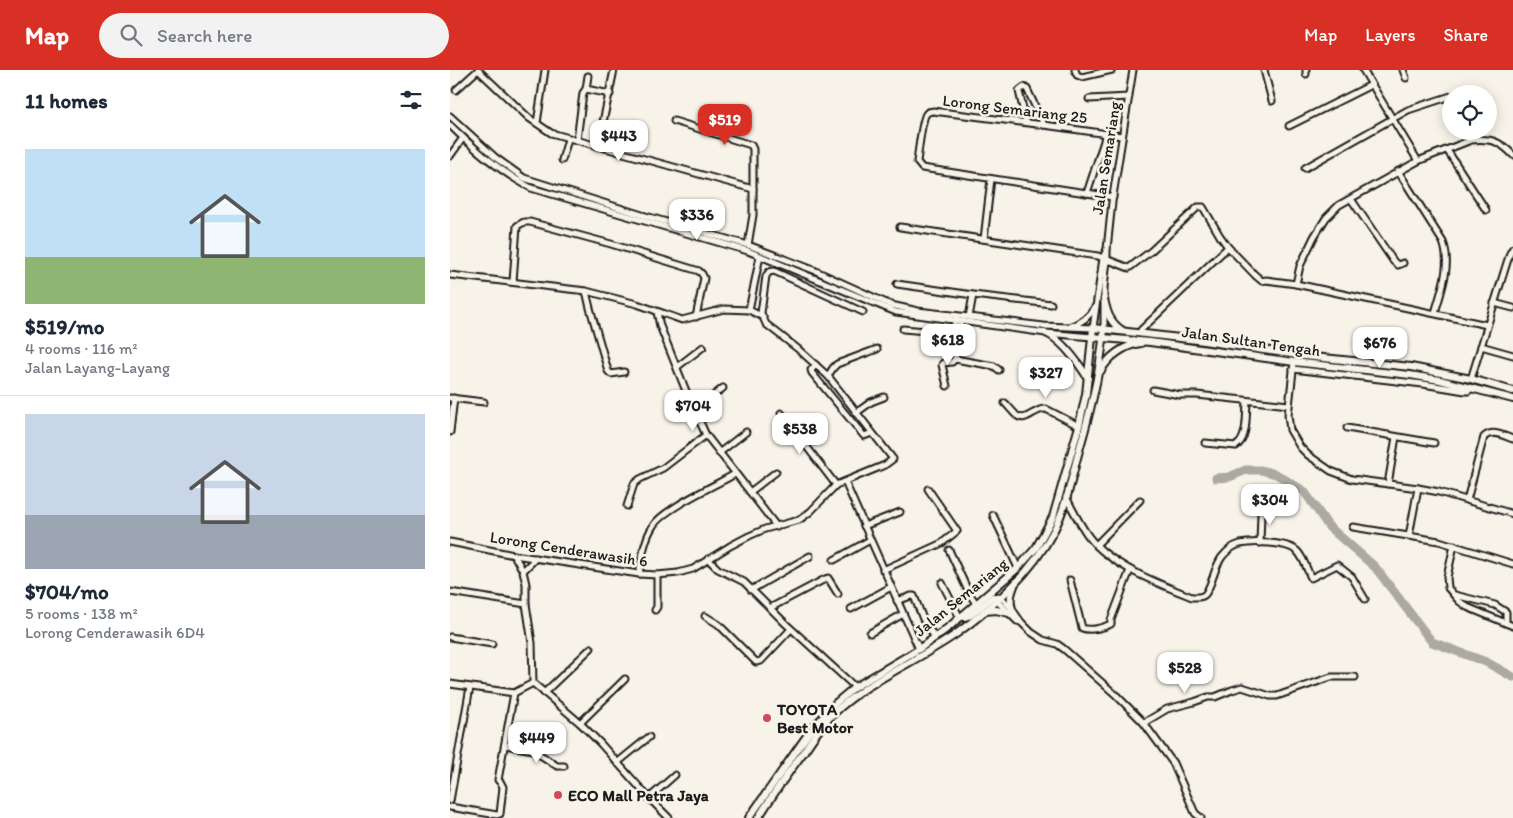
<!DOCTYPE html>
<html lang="en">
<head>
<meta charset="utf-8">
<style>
  body { margin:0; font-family:Itim,sans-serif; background:#f2f2f3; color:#1f2937; height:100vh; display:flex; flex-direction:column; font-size:19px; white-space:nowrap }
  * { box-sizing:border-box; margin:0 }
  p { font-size:16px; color:#747a83 }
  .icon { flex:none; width:28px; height:28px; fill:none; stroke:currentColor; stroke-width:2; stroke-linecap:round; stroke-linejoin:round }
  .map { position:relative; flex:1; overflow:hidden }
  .panel { display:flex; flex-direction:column; background:#fff; width:450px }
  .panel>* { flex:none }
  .buttons { position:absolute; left:992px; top:15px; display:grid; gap:10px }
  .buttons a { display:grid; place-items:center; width:55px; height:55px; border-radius:50%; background:#fff; box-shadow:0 2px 12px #0003; font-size:25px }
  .price { position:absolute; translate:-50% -42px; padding:0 11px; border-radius:10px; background:#fff; color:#222; font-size:16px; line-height:32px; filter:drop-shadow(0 1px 2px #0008) }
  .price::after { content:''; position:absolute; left:50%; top:30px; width:15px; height:11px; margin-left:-8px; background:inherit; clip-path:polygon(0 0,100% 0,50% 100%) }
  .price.active { background:#d93025; color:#fff }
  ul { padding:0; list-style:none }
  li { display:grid; align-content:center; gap:10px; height:265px; padding:0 25px }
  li+li { border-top:1px solid #e0e1e3 }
  li span { display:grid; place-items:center; height:155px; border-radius:0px; color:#555 }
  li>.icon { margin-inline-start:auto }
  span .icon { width:90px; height:90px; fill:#fffc; stroke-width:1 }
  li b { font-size:21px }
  h2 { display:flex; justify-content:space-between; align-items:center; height:60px; padding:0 25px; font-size:21px }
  header { display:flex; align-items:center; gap:30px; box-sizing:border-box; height:70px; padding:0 25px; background:#d93025; color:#fff }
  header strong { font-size:24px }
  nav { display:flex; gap:28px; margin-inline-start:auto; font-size:18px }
  .search { width:350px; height:45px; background:#f2f2f3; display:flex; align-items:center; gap:12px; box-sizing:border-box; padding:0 18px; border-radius:28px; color:#747a83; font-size:19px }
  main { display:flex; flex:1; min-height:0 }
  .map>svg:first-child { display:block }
</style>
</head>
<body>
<header>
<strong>Map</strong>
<div class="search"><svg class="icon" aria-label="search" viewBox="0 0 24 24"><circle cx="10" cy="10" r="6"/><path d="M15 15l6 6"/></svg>Search here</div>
<nav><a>Map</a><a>Layers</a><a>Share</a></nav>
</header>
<main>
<section class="panel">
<h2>11 homes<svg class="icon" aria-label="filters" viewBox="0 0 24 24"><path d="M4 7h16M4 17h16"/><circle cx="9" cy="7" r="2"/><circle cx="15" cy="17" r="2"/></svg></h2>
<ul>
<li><span style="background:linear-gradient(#bfe0f5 70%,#8fb573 0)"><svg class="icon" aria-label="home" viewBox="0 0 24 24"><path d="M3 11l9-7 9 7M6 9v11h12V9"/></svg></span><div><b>$519/mo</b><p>4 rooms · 116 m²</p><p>Jalan Layang-Layang</p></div></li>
<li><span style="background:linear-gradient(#c9d6e8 65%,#9aa5b1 0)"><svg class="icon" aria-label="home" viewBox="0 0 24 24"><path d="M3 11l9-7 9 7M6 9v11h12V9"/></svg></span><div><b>$704/mo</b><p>5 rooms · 138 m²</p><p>Lorong Cenderawasih 6D4</p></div></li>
</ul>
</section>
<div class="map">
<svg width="1063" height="748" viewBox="0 0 1063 748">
  <rect width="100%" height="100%" fill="#f7f3e8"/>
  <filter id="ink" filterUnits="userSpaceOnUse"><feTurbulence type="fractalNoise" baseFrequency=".02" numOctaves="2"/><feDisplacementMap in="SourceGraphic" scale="10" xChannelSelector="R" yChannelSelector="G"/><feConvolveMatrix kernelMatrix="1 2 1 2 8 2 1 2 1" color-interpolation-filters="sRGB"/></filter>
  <g filter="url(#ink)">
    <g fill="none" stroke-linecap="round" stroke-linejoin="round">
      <polyline stroke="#aca9a2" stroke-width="9" points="766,408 779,407 796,400 811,400 826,404 854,421 879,457 925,497 982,572 1036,592 1063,607"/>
      <g stroke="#1c1c1c" stroke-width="9">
        <g id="minor">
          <polyline points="28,0 79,48 101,63 303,119 303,145 298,175"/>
          <polyline points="625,0 627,5 632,7 662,0"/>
          <polyline points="814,0 822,31"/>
          <polyline points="856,0 856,4"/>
          <polyline points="913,0 968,91"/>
          <polyline points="953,0 956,8"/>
          <polyline points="136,19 160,24"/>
          <polyline points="6,20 28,0"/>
          <polyline points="1007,24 1013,21"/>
          <polyline points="639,29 679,27"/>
          <polyline points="0,46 46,88 74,108 192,145 298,175 366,201 441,235 468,241 594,256 643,258 653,188 657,179"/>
          <polyline points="224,51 301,75 303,79 303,119"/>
          <polyline points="576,52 569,21 574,17 577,19 594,55"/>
          <polyline points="87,53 95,0"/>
          <path d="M0 55C24 79 51 102 81 118L298 181 446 242 596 263 642 267"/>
          <polyline points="839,56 921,15"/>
          <polyline points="127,70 133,23 136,19 138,6"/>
          <polyline points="148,76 164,0"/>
          <polyline points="997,80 1036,140"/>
          <polyline points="0,86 13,68"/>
          <polyline points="112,90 118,69"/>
          <polyline points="855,98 958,40 1001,26"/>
          <path d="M948 101 993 172C1002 195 991 221 985 243"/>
          <polyline points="637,123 654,71 655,64"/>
          <path d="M663 127 472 98 467 92C468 84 472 49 476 44 478 41 480 42 483 41L594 55 672 66"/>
          <polyline points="901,129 944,192 948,195 953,193"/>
          <polyline points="450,157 648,186 679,198 701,181 748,137 753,137 770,166 778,177 805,205 812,211 816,210 846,214 1037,255"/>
          <polyline points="534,169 541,109"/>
          <polyline points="0,205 136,221 187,234 232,250 274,239 299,240 311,246"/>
          <polyline points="63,212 67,156 74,152 80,152 161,174 249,201 252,204 254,208 246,247"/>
          <polyline points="447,214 523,225 601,234"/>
          <path d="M846 214 850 196 864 167 876 148 889 135 968 91 1021 70C1041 68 1050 71 1063 85"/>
          <polyline points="136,221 140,238 158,301 161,304 174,302"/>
          <polyline points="1044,233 1063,238"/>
          <polyline points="299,240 310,186"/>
          <polyline points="207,242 210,256 238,326 256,365 327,457"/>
          <polyline points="519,247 523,225"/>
          <polyline points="510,252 505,289 544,296 549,300"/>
          <path d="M621 256C632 253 639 247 645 237"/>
          <polyline points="453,259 499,263 503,261 505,252"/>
          <polyline points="654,259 654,218 657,189 657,179 662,132 683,0"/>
          <polyline points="691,260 778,177"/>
          <polyline points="1031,276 1063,285"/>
          <polyline points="844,292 838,345 840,360 850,377 858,385 881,401 902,409 968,418 989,422 1063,444"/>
          <polyline points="366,295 361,300 362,303 414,366 422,363"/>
          <polyline points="227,297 253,277"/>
          <polyline points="843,299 973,314 1015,321 1018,321 1022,318"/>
          <polyline points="378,306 383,298 387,294 427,279"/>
          <polyline points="1021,309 1054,202 1060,183 1063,178"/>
          <polyline points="497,316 492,295 493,293 502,292 505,289"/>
          <polyline points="703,320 730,325 747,325 839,335"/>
          <polyline points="0,328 34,332"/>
          <path d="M555 333C559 337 562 341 566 345 576 354 584 338 596 339L629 356"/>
          <polyline points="244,341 273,318"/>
          <polyline points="331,343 386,415"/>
          <polyline points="406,343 421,332 434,327"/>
          <polyline points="897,358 984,373"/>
          <polyline points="0,362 4,328"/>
          <path d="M755 373 786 376C798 369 796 344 797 331"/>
          <polyline points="269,383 296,362"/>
          <polyline points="395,412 469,579"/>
          <polyline points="938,414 946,367"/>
          <polyline points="300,422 326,402"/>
          <path d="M616 427C623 440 630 455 639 467 661 496 709 514 742 527 747 527 753 528 756 523 763 512 764 498 772 487 776 482 783 476 790 474 803 471 837 472 847 481 854 488 857 500 861 508L887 495 902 507 915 529"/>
          <path d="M1017 430 1034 367C1043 359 1054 366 1063 369"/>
          <polyline points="177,436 184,414 190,409 213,398 256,365"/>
          <polyline points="543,445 568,498"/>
          <polyline points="414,456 450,442"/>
          <polyline points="903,457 989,471 1063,494"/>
          <polyline points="959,466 968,418"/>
          <polyline points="0,472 64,485 189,504 207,505 228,503 243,499 280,476 299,466 315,459 349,450 360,442 386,415 435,395 443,389 378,306 348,279 316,254 311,243 316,206 319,202 324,201 413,242"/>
          <polyline points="810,473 811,444 813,437"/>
          <polyline points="646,475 690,430"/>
          <polyline points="1004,475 997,507 998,518 1009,531 1017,537 1063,556"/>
          <polyline points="499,480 519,523 527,535"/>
          <polyline points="64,485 73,501 76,514 76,534 82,573 83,613 130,653 150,673 199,728 219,748"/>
          <polyline points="258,489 268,499 294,512 336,554 405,617"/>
          <polyline points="384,490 420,470"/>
          <polyline points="433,500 492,473 507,461 478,419"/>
          <polyline points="73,501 86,488"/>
          <path d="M189 504C192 488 194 470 203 456 213 439 266 415 285 404"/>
          <path d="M620 510 632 558C640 561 653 558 661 554V550L680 500"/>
          <polyline points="492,513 510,548"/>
          <polyline points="301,520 360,486"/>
          <polyline points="0,522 76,534"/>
          <polyline points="1005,525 1045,535 1056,542 1056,553"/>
          <polyline points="551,527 562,539 571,552 581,562 593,570 607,574 614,579 666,625 693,652 697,651 717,639 744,632 758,627 765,627 782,620 792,617 820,626 827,626 881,607 905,607"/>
          <polyline points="447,531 461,526 464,526 473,549 485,568"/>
          <polyline points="547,531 567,551 571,552"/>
          <polyline points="320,538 375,509 378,508 388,524"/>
          <polyline points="401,539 441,517"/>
          <polyline points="205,540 207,537 207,505"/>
          <polyline points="255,546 268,554 306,592 311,591 341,559"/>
          <polyline points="420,563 453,544"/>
          <polyline points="0,567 42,574"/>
          <polyline points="0,614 64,623 83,613"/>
          <polyline points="94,623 141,578"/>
          <polyline points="693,652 723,693 745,743 751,748"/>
          <polyline points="130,653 175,609"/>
          <polyline points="55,675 83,680 107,696 114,696"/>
          <polyline points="167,693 199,667"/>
          <polyline points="199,728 225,705"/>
          <polyline points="0,731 20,617"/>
          <polyline points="0,737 47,745 50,744 53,717 51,713 48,710 64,623"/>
        </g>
      </g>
      <g stroke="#1c1c1c" stroke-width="10">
        <g id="major">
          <path d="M654 229C657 243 660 253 673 261"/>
          <path d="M596 263C612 270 629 294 638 308"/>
          <polyline points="642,267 700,272 844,292 960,305 990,310 1063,329"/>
          <path d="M650 302C658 287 674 275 691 273"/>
          <path d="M562 539C559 530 561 524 564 516"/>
          <polyline points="535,541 546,540 559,543"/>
          <polyline points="514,547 521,545 543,527 551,527"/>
          <polyline points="299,748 361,660 387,632 405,617 469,579 499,557 568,498 586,478 603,447 629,356 636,324 643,258 747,270 854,286 961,297 1021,309 1063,321"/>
          <path d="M308 748C322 726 337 704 353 683 362 669 371 655 383 644 418 610 466 592 506 564 544 536 582 503 604 460 617 435 622 405 630 377 641 339 651 299 654 259"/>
        </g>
      </g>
      <use href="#minor" stroke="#f7f3e8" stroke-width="5"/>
      <use href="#major" stroke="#f7f3e8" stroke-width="6"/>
    </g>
  </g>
  <g fill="#d1495b" stroke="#f7f3e8" stroke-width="2">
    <circle cx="317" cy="648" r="5"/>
    <circle cx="108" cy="725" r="5"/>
  </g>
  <g text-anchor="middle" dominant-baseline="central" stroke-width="5" stroke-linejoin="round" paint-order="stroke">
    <g font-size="16" fill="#1c1c1c" stroke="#f7f3e8">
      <text transform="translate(565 39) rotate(7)">Lorong Semariang 25</text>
      <text transform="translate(656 88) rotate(-81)">Jalan Semariang</text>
      <text transform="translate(801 271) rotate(8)">Jalan Sultan Tengah</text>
      <text transform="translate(119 479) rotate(9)">Lorong Cenderawasih 6</text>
      <text transform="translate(511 527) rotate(-39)">Jalan Semariang</text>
    </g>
    <g font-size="16" font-weight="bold" fill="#1c1c1c" stroke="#f7f3e8" text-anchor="start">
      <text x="327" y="639">TOYOTA<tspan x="327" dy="18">Best Motor</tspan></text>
      <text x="118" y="725">ECO Mall Petra Jaya</text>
    </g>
  </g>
</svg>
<div class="buttons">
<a><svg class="icon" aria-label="locate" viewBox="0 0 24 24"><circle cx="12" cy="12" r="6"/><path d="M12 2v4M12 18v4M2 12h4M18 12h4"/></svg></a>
</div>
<b class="price active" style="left:275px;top:76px">$519</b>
<b class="price" style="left:169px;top:92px">$443</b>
<b class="price" style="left:247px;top:171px">$336</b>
<b class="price" style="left:498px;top:296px">$618</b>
<b class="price" style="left:930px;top:299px">$676</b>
<b class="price" style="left:596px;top:329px">$327</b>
<b class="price" style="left:243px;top:362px">$704</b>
<b class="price" style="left:350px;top:385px">$538</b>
<b class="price" style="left:820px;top:456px">$304</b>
<b class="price" style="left:735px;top:624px">$528</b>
<b class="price" style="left:87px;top:694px">$449</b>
</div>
</main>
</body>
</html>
